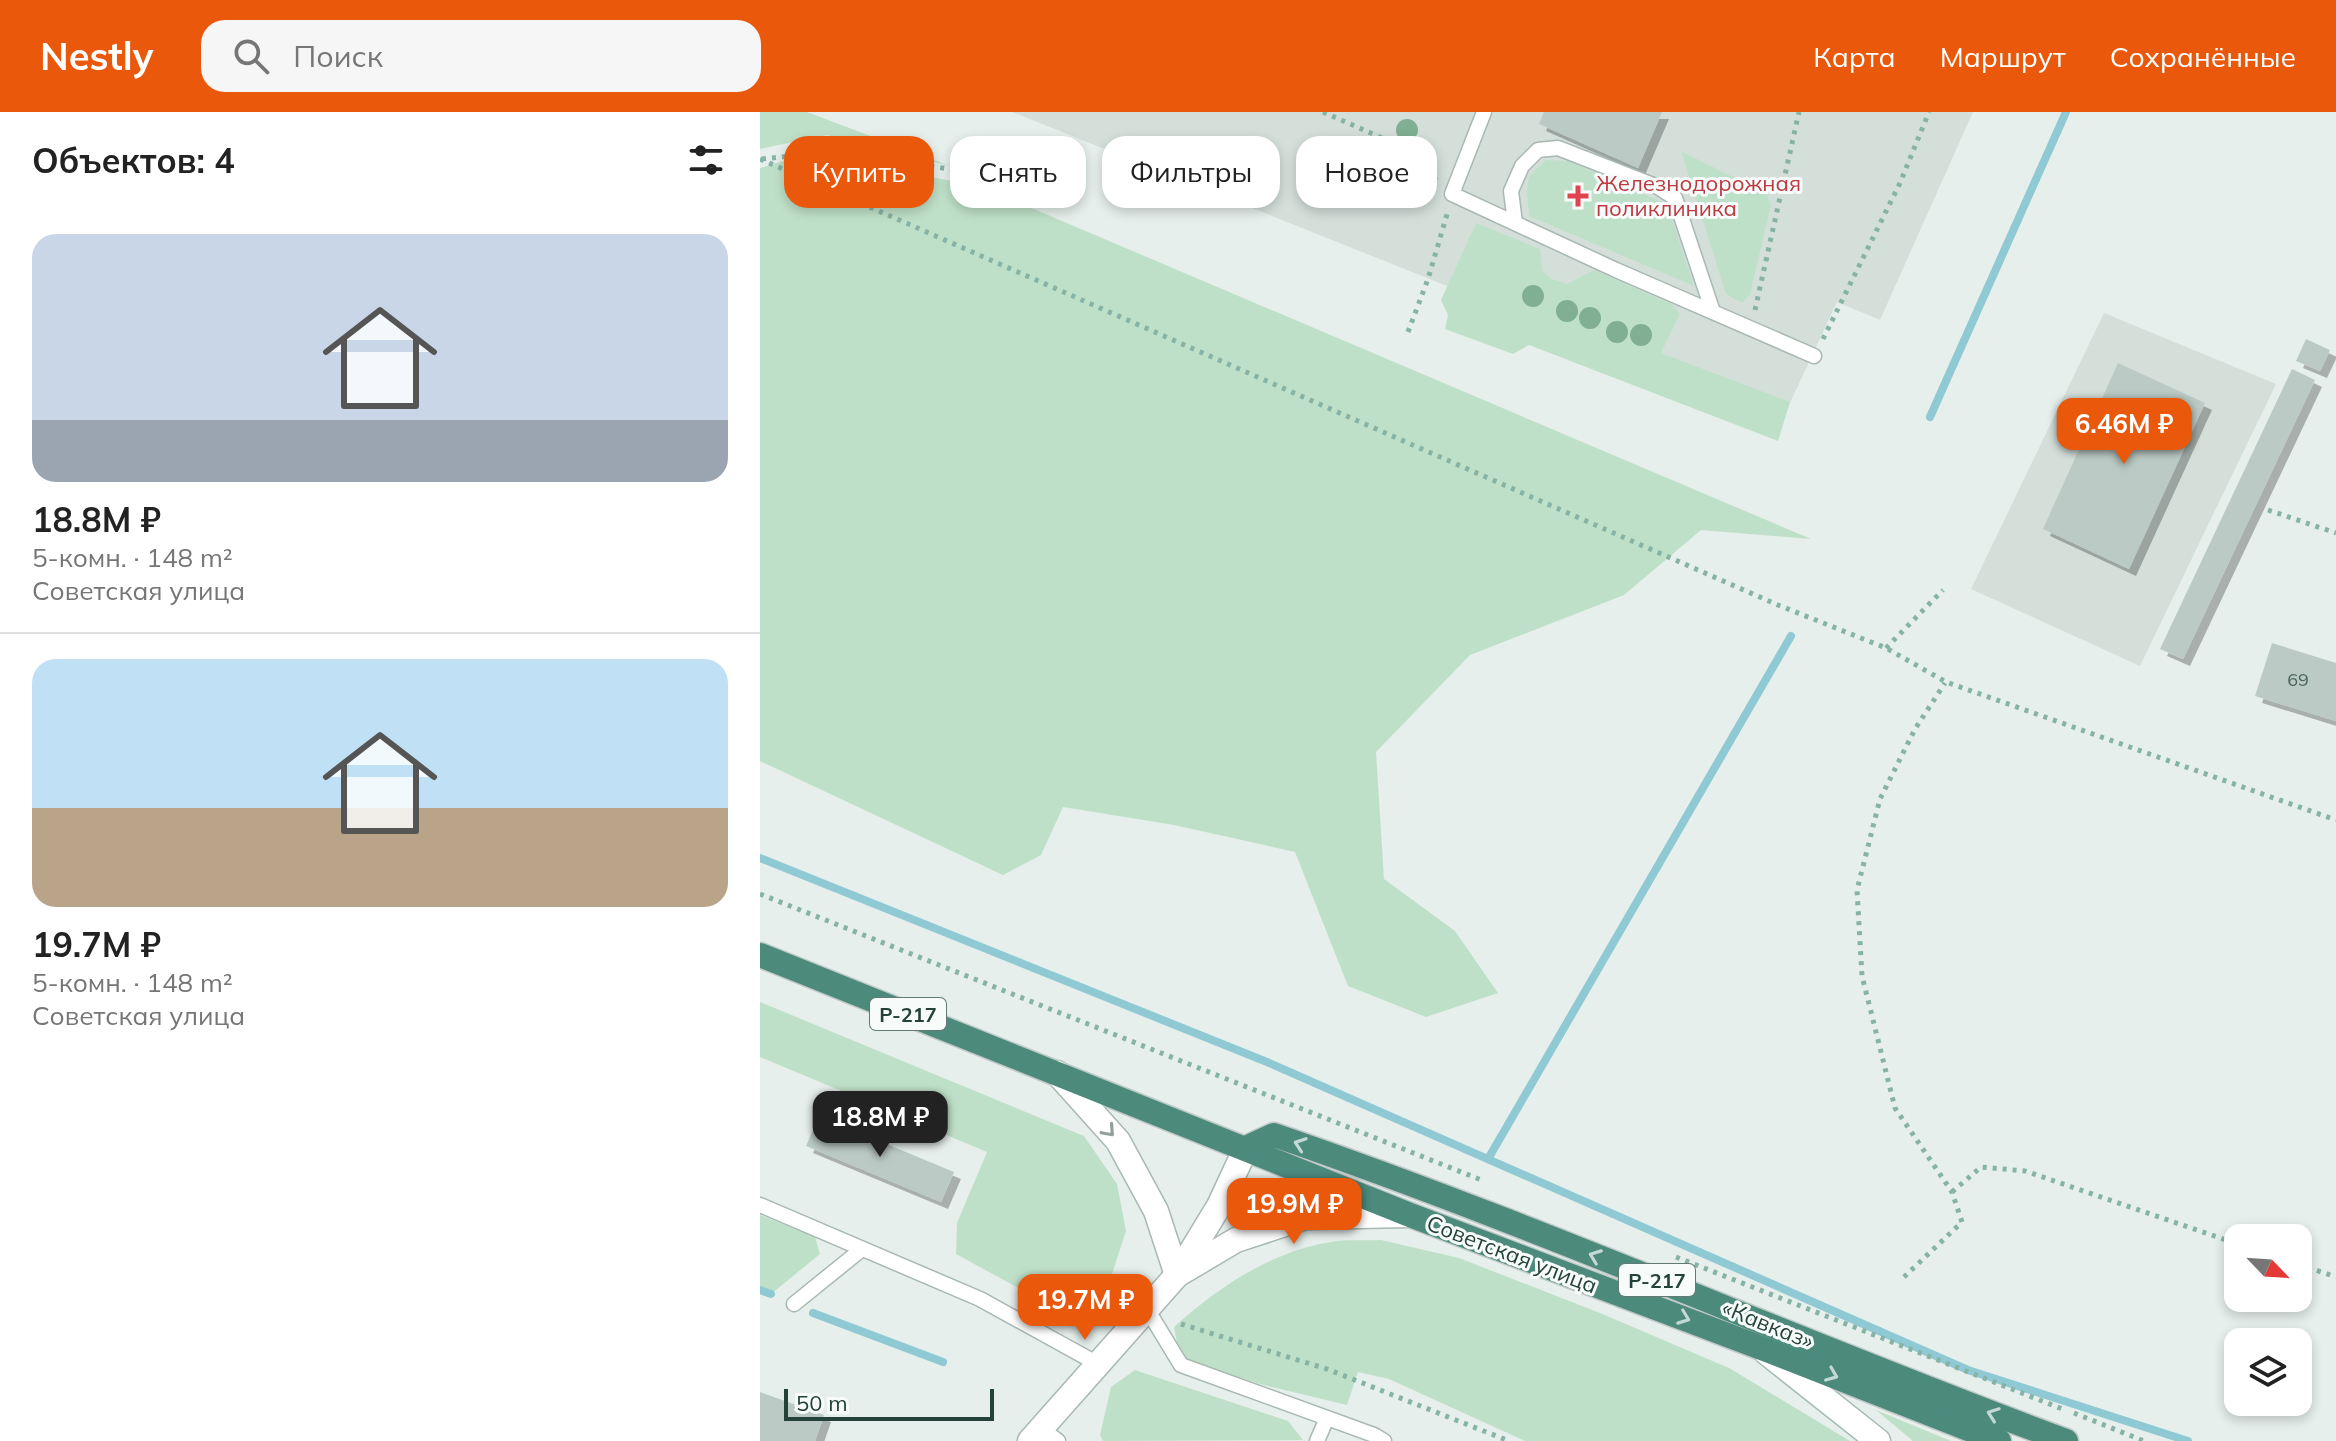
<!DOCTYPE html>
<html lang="ru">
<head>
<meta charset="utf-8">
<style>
  body { margin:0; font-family:Mulish,sans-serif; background:#f6f6f6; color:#222; height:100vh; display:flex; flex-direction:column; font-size:30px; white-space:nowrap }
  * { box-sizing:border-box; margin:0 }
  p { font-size:26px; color:#767676 }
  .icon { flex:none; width:44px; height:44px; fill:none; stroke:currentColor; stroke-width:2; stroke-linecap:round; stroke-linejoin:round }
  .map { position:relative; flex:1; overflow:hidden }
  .side { display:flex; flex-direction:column; background:#fff; width:760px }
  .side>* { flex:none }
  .banner { position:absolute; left:24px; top:24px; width:760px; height:72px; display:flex; gap:16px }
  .needle { width:52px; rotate:115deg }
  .controls { position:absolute; left:1464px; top:1112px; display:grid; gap:16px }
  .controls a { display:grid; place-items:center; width:88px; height:88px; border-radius:16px; background:#fff; box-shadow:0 4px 12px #0003; font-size:40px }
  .scale { position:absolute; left:24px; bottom:20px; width:210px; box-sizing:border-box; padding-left:8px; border:4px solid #24423a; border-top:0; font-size:22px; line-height:28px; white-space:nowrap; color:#24423a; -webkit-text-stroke:6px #f7fbf9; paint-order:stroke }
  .price { position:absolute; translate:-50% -68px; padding:0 18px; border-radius:16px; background:#ea580c; color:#fff; font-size:26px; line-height:52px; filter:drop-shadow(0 2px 4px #0008) }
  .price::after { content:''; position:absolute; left:50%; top:48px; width:24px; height:18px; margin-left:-12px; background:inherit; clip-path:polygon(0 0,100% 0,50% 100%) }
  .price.active { background:#222; color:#fff }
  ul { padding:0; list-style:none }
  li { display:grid; align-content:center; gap:16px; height:424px; padding:0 32px }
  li+li { border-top:2px solid #e0e0e0 }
  li span { display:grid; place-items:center; height:248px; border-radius:24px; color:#555 }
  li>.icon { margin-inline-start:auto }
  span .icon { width:144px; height:144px; fill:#fffc; stroke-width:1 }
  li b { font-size:34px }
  h2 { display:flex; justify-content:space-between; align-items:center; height:96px; padding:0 32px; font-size:34px }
  .chip { padding:0 28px; border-radius:24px; background:#fff; box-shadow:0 4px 12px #0003; font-size:28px; line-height:72px }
  .chip.active { background:#ea580c; color:#fff }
  header { display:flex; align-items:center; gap:48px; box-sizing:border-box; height:112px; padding:0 40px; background:#ea580c; color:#fff }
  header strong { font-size:38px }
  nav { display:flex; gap:44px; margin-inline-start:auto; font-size:28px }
  .search { width:560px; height:72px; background:#f6f6f6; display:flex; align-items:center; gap:20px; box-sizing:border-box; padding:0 28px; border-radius:24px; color:#767676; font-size:30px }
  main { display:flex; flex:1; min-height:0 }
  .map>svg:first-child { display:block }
</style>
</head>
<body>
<header>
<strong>Nestly</strong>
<div class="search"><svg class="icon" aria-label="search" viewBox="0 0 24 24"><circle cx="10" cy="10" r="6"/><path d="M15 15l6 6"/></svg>Поиск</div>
<nav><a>Карта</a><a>Маршрут</a><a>Сохранённые</a></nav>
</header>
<main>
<section class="side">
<h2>Объектов: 4<svg class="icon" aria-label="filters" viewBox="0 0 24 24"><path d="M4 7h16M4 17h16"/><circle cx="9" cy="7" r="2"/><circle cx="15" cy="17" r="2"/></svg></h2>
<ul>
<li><span style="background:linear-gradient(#c9d6e8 75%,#9aa5b1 0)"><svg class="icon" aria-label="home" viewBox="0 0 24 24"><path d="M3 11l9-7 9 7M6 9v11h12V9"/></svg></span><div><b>18.8M ₽</b><p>5-комн. · 148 m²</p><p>Советская улица</p></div></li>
<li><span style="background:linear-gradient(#bfe0f5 60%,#b9a48a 0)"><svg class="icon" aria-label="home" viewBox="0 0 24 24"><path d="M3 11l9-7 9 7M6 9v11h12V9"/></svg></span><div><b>19.7M ₽</b><p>5-комн. · 148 m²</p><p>Советская улица</p></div></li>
</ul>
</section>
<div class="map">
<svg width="1576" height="1329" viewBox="0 0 1576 1329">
  <defs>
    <filter id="shadow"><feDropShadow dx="7" dy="7" stdDeviation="0" flood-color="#0004"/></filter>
  </defs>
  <rect width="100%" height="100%" fill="#e6efeb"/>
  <g fill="#d4dfda">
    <polygon points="252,0 1213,0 1120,208 1077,190 1022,308"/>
    <polygon points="1344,201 1516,272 1380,554 1211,477"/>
  </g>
  <g fill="#bfe0c8">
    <polygon points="0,0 47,0 190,54 67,23 0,37"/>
    <polygon points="921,39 1007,82 1011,93 990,182 982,191 966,182"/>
    <polygon points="49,41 222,75 1051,427 941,418 864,483 710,543 616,640 624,767 695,819 738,881 666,905 588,874 535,740 414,713 303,695 281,743 243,763 0,649 0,56"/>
    <polygon points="786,48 808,49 907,92 934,174 769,104 767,80 769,64"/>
    <polygon points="716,111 780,137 783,160 792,167 807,172 834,158 913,193 920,202 901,241 1030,290 1018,329 769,233 753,242 685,217 688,203 681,188"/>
    <polygon points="0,890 324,1024 357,1072 366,1119 351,1165 320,1195 275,1185 196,1142 197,1111 227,1040 0,945"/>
    <polygon points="0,1103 55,1125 60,1142 11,1182 0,1178"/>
    <path d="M621 1128 699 1146 840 1201 969 1256 1090 1329H765L629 1267 598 1260 587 1293 500 1272 420 1246 414 1215C457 1176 512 1139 571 1130 587 1127 604 1129 621 1128Z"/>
    <polygon points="375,1258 528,1309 543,1328 343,1329 340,1323 351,1275"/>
    <polygon points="1116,1298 1191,1329 1153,1329"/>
  </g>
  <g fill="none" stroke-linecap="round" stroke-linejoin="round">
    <g stroke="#8ec9d4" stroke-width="8">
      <polyline points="1170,305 1306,0"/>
      <polyline points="0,746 507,950 1208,1258 1428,1329"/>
      <polyline points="728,1047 1031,524"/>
      <polyline points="0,1178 11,1182"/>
      <polyline points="53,1201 183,1250"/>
    </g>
  </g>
  <g fill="#bbcac4" filter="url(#shadow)">
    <polygon points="784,0 902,0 878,56 779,12"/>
    <polygon points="1546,227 1570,238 1560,259 1536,249"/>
    <polygon points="1358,251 1445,291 1369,457 1283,417"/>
    <polygon points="1532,257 1555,268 1423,547 1400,537"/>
    <polygon points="1512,531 1576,551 1576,609 1495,584"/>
    <polygon points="59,1004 194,1060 181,1090 46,1034"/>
    <polygon points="0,1280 64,1303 55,1329 0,1329"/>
  </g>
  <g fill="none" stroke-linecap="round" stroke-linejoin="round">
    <g stroke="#a8b8b2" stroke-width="17">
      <g id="service">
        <polyline points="724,0 692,82 856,158 1054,244"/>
        <polyline points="755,111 751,79 762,54 778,38 798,36 898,75 915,86 953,200"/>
        <polyline points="0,1093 220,1187 338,1252"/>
        <polyline points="34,1192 102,1137"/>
        <polyline points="387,1197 421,1253 614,1323 624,1329"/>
        <polyline points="281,1316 298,1329"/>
        <polyline points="557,1329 567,1306"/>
      </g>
    </g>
    <g stroke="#a8b8b2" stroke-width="27">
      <polyline id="minor" points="297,961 358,1029 396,1099 417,1163 476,1128 546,1105 650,1103"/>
    </g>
    <g stroke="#a8b8b2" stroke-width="27">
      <polyline id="tertiary" points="270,1329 417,1163 459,1094 486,1036"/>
    </g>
    <g stroke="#a4bbb3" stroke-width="27">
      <polyline id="secondary" points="1007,1241 1118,1329"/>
    </g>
    <g stroke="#c2cac8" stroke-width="27">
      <g id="trunk">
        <polyline points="0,843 650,1103 999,1235 1239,1329"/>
        <path d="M486 1036 514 1023C782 1115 1041 1231 1306 1329"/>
      </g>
    </g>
    <g stroke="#86b3a5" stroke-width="5" stroke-dasharray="4 6" stroke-linecap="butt">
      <polyline points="563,0 638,33 677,69"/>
      <polyline points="0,47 1018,493 1126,536 1186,570 1576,708"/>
      <polyline points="2,47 81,39 254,68"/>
      <polyline points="995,198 1039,0"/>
      <polyline points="648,220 668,167 688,99"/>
      <polyline points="1063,227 1140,71 1169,0"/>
      <polyline points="1508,398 1576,421"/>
      <polyline points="1126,536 1183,478"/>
      <polyline points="0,782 724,1069"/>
      <polyline points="1192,1080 1221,1055 1265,1059 1478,1132"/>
      <polyline points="916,1145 1305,1298"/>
      <polyline points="1538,1152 1576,1165"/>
      <polyline points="1144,1165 1202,1110 1192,1080 1135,996 1102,864 1097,778 1120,687 1155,617 1185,571"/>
      <polyline points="421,1212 567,1257 749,1329"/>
      <polyline points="1314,1301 1384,1329"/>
    </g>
    <use href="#service" stroke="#fff" stroke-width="14"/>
    <use href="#minor" stroke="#fff" stroke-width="24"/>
    <use href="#tertiary" stroke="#fff" stroke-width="24"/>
    <use href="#secondary" stroke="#fff" stroke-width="24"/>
    <use href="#trunk" stroke="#4c8a7c" stroke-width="24"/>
  </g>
  <g fill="#80af93">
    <circle cx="647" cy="18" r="11"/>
    <circle cx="773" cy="184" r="11"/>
    <circle cx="807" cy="199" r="11"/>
    <circle cx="830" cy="206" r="11"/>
    <circle cx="857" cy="220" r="11"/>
    <circle cx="881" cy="223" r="11"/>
  </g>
  <defs><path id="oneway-chevron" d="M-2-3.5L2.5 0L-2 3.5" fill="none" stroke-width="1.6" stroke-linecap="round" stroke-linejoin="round" transform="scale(2)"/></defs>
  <use stroke="#92a09c" href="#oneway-chevron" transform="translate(349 1019) rotate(48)"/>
  <g stroke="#c4d9d4">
    <use href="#oneway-chevron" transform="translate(540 1032) rotate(-161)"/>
    <use href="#oneway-chevron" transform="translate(835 1144) rotate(-159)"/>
    <use href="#oneway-chevron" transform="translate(924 1206) rotate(21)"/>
    <use href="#oneway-chevron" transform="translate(1072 1263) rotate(22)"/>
    <use href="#oneway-chevron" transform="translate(1233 1302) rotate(-160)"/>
  </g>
  <path fill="#e0444e" stroke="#f7fbf9" stroke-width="3" d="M814 72h8v8h8v8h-8v8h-8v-8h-8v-8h8z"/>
  <g text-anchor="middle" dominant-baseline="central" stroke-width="6" stroke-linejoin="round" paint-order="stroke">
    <g font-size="18" fill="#4a645c">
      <text x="1538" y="567">69</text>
    </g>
    <g fill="#f7fbf9" stroke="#637a73" stroke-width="2">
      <rect x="110" y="886" width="76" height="32" rx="6"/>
      <rect x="859" y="1152" width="76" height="32" rx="6"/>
    </g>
    <g font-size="20" font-weight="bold" fill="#24423a">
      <text x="148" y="902">Р-217</text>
      <text x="897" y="1168">Р-217</text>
    </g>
    <g font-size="22" fill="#be3a42" stroke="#f7fbf9" text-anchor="start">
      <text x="836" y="71">Железнодорожная<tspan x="836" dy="25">поликлиника</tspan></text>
    </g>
    <g font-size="22" fill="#24423a" stroke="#f7fbf9">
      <text transform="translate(752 1142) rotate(21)">Советская улица</text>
      <text transform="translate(1008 1212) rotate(22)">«Кавказ»</text>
    </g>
  </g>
</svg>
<div class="controls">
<a><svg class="needle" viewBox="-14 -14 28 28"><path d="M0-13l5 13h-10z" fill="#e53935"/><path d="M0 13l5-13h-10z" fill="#767676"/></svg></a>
<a><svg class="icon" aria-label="layers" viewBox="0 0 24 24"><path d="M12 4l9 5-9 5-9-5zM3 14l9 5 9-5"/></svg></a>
</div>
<div class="scale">50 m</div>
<b class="price" style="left:1364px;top:354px">6.46M ₽</b>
<b class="price active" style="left:120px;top:1047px">18.8M ₽</b>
<b class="price" style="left:534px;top:1134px">19.9M ₽</b>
<b class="price" style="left:325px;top:1230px">19.7M ₽</b>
<div class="banner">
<a class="chip active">Купить</a>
<a class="chip">Снять</a>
<a class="chip">Фильтры</a>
<a class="chip">Новое</a>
</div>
</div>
</main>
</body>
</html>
